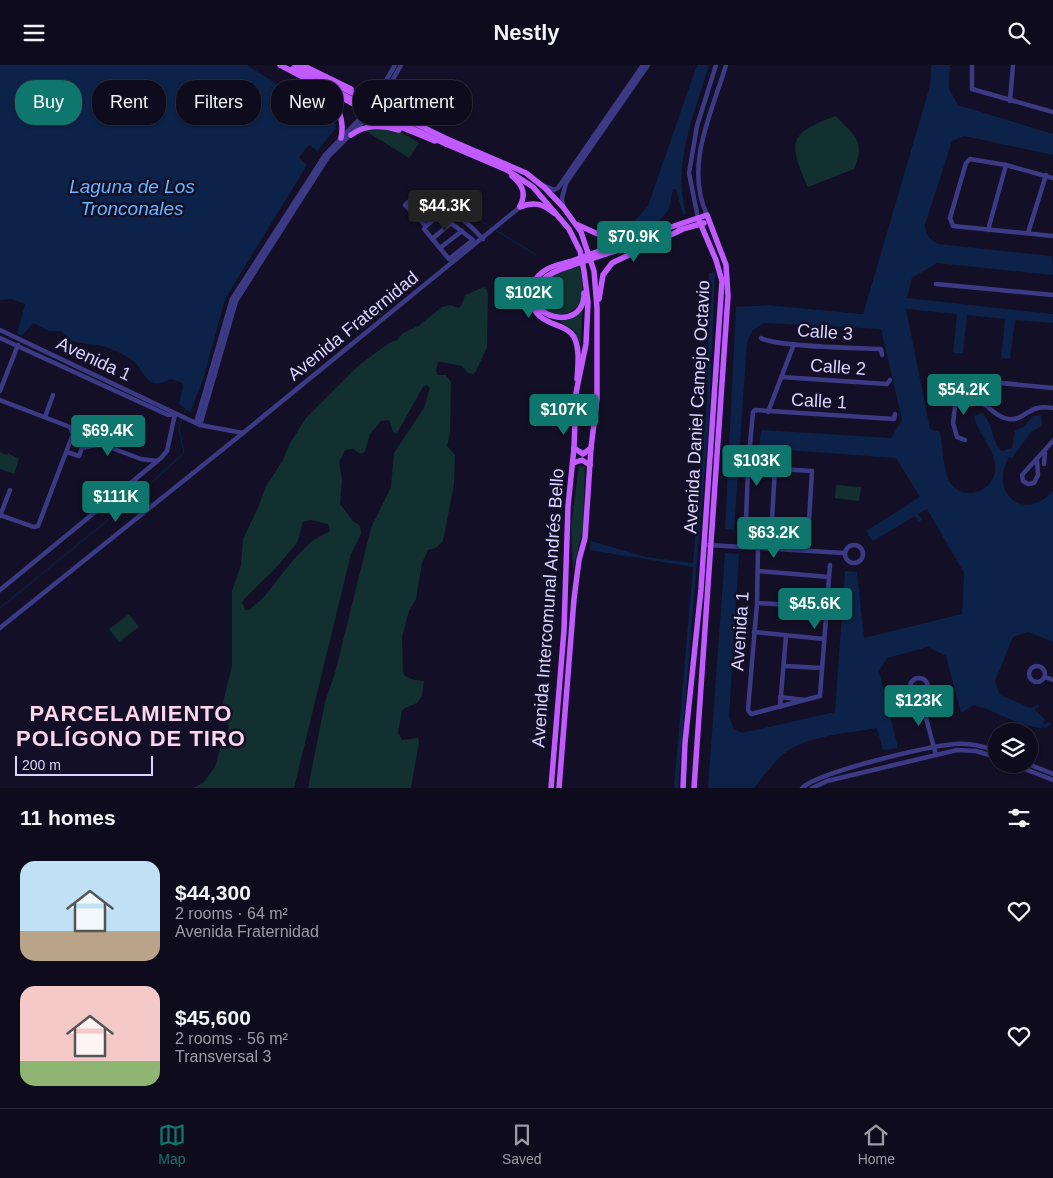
<!DOCTYPE html>
<html lang="en">
<head>
<meta charset="utf-8">
<style>
  body { margin:0; font-family:Arial,sans-serif; background:#1c1929; color:#f1f3f6; height:100vh; display:flex; flex-direction:column; font-size:19px; white-space:nowrap }
  * { box-sizing:border-box; margin:0 }
  p { font-size:16px; color:#9b9ba3 }
  .icon { flex:none; width:28px; height:28px; fill:none; stroke:currentColor; stroke-width:2; stroke-linecap:round; stroke-linejoin:round }
  .map { position:relative; height:723px; overflow:hidden }
  .details { display:flex; flex-direction:column; background:#0e0b1c; flex:1 }
  .details>* { flex:none }
  .top-card { position:absolute; left:15px; top:15px; width:500px; height:45px; display:flex; gap:10px }
  .fabs { position:absolute; left:988px; top:658px; display:grid; gap:10px }
  .fabs a { display:grid; place-items:center; width:50px; height:50px; border-radius:50%; background:#0e0b1c; box-shadow:0 1px 4px #0004,0 0 0 1px #2e2b3b; font-size:25px }
  .scale { position:absolute; left:15px; bottom:12px; width:138px; box-sizing:border-box; padding-left:5px; border:2px solid #d9d4ff; border-top:0; font-size:14px; line-height:18px; white-space:nowrap; color:#d9d4ff; -webkit-text-stroke:4px #130f26; paint-order:stroke }
  .price { position:absolute; translate:-50% -42px; padding:0 11px; border-radius:5px; background:#0f766e; color:#fff; font-size:16px; line-height:32px; filter:drop-shadow(0 1px 2px #0008) }
  .price::after { content:''; position:absolute; left:50%; top:30px; width:15px; height:11px; margin-left:-8px; background:inherit; clip-path:polygon(0 0,100% 0,50% 100%) }
  .price.selected { background:#222; color:#fff }
  ul { padding:0; list-style:none }
  li { display:flex; align-items:center; gap:15px; height:125px; padding:0 20px }
  li span { display:grid; place-items:center; flex:none; width:140px; height:100px; border-radius:15px; color:#555 }
  li>.icon { margin-inline-start:auto }
  span .icon { width:60px; height:60px; fill:#fffc; stroke-width:1 }
  li b { font-size:21px }
  h2 { display:flex; justify-content:space-between; align-items:center; height:60px; padding:0 20px; font-size:21px }
  .tag { padding:0 18px; border-radius:20px; background:#0e0b1c; box-shadow:0 1px 4px #0004,0 0 0 1px #2e2b3b; font-size:18px; line-height:45px }
  .tag.selected { background:#0f766e; color:#fff }
  header { display:flex; justify-content:space-between; align-items:center; height:65px; padding:0 20px; background:#0e0b1c; font-size:22px; font-weight:700 }
  .tabs { display:flex; justify-content:space-around; align-items:center; height:70px; border-top:1px solid #2e2b3b; background:#0e0b1c; font-size:14px; color:#9b9ba3 }
  .tabs a { display:grid; justify-items:center; gap:2px }
  .tabs .selected { color:#0f766e }
  .map>svg:first-child { display:block }
</style>
</head>
<body>
<header><svg class="icon" aria-label="menu" viewBox="0 0 24 24"><path d="M4 6h16M4 12h16M4 18h16"/></svg>Nestly<svg class="icon" aria-label="search" viewBox="0 0 24 24"><circle cx="10" cy="10" r="6"/><path d="M15 15l6 6"/></svg></header>
<div class="map">
<svg width="1053" height="723" viewBox="0 0 1053 723">
  <rect width="100%" height="100%" fill="#130f26"/>
  <g fill="#12302f" fill-rule="evenodd">
    <path d="M836 51C855 72 866 75 854 104L808 122C788 77 788 68 836 51Z"/>
    <polygon points="377,62 399,66 419,78 409,93 364,65"/>
    <path d="M580 199C581 210 584 221 582 231 576 260 531 251 538 227 540 222 543 217 545 212Z"/>
    <path d="M484 222 487 225 488 230 487 282 476 306 473 309 468 308 462 301C455 300 445 297 438 297L436 306 438 310H446L451 317 450 368 447 381 455 390 454 419 443 476 436 483 428 485 422 498 416 534 409 546 402 572 403 608C407 615 417 615 424 616L422 631 417 638 405 643 402 646 398 668 402 675 418 673 419 677 411 723H308L325 637 335 608 371 463 391 422 394 388 424 343 430 323 427 320 423 322 397 368 393 367 389 355 381 356 370 369 365 387 361 389 353 384 345 385 339 397 342 415 340 439 353 456 360 461 361 469 351 489 294 723H193L203 718 215 702 222 676 227 670 229 661 223 650 222 641 232 601V526L241 500 243 474 258 443 265 423 283 395 290 378 306 353 358 301 389 278 397 275 403 268 418 261 442 242 450 240 458 243 461 241 465 230ZM311 455 328 459 330 466 312 476 293 495 264 532 249 545H245L242 537 245 533 273 506 297 478 303 457Z"/>
    <polygon points="582,247 581,278 572,264 560,257"/>
    <polygon points="0,387 7,390 8,388 19,394 14,409 0,404"/>
    <polygon points="579,401 585,402 583,464 573,504 571,461"/>
    <polygon points="836,420 861,422 859,436 835,433"/>
    <polygon points="129,549 139,562 119,577 109,564"/>
  </g>
  <g fill="#0c2248">
    <path d="M0 0H247L335 56 336 63 317 86 309 80 299 92 307 100 225 234 203 315 190 347 179 339 183 322 182 318 171 314C142 329 147 301 127 292 119 287 108 282 98 280 83 278 71 280 61 266H49L33 258 22 271 17 269 25 239 11 234 0 235Z"/>
    <path d="M697 0H709C695 48 672 98 686 148L683 150 676 124H673L669 144 660 155 630 161 648 141Z"/>
    <path d="M931 0H950L949 24 958 40 1053 69V90L964 71 952 76 925 160C926 170 929 174 938 179L1052 191 1053 210 937 198 912 213 907 233 1053 249V258L1015 255 1010 294 1001 293 1005 254 967 250 963 288H953L957 249 906 244 930 364 940 367C943 381 943 410 952 420 968 438 998 423 995 400 994 383 978 369 974 351L982 348C994 358 991 378 1002 386L1012 383 1015 366 1024 361 1033 351 1041 350 1042 361 1031 367 1012 393 1009 392C988 428 1024 458 1053 426V577L1028 567 1013 572 995 616 1000 630 1031 643 1038 639 1039 642 1034 644 1045 654 1043 659 1050 657 1051 660 1044 663 1043 660 1041 663C1018 661 996 646 974 640L961 648 946 591 928 582 887 593 879 606 885 631 889 630 891 637 887 638 898 683 883 685 877 663C846 669 802 670 779 693 770 702 762 713 754 723H708L725 488 739 489 729 652 734 664 742 668 835 647 845 506 857 507 864 573 962 549 964 508 927 444 918 449 922 455 918 457 915 451 873 476 866 466 920 432 896 393 759 383 761 365 891 373 902 355 881 264 764 258 753 265 747 277 734 465 725 464 736 242 769 240 863 249 930 21Z"/>
    <polygon points="715,207 709,355 678,723 674,723 693,502 590,485 591,476 646,492 693,498 707,336 709,208"/>
  </g>
  <polygon fill="#130f26" points="904,98 907,98 863,249 769,240 751,241 751,238 769,238 862,247"/>
  <g fill="none" stroke-linecap="round" stroke-linejoin="round">
    <g stroke="#0c2248" stroke-width="1">
      <polyline points="441,131 536,190"/>
      <polyline points="184,350 186,344"/>
      <polyline points="0,543 130,437 184,388 179,364 182,353"/>
    </g>
    <g stroke="#3d3a85" stroke-width="4.5">
      <polyline points="972,0 972,24 1053,47"/>
      <polyline points="1010,36 1013,0"/>
      <polyline points="378,41 401,0"/>
      <polyline points="1053,113 1006,100 970,94 966,98 950,153 953,161 1053,171"/>
      <polyline points="545,121 554,125 558,123 643,0"/>
      <polyline points="563,142 562,133 566,118 648,0"/>
      <path d="M436 145 425 143 412 134 405 140 426 161 424 164 449 194 473 175 438 148 436 145 438 141C450 140 475 165 483 174"/>
      <path d="M707 150C684 100 712 48 726 0"/>
      <polyline points="698,153 689,108 697,61 716,0"/>
      <polyline points="426,161 440,149"/>
      <polyline points="988,165 1006,100"/>
      <polyline points="1028,168 1046,110"/>
      <polyline points="432,174 451,158"/>
      <polyline points="440,183 462,166"/>
      <polyline points="936,219 1053,230"/>
      <polyline points="0,265 200,360 243,368 520,142"/>
      <polyline points="0,273 168,350 175,349"/>
      <path d="M761 273C775 282 860 283 881 284L882 290"/>
      <polyline points="781,312 887,319 890,315"/>
      <polyline points="0,326 18,280"/>
      <path d="M956 334C964 335 973 334 980 337 991 342 995 352 1009 354 1026 356 1028 338 1053 343"/>
      <polyline points="0,335 70,362 73,369 38,461 34,462 0,450"/>
      <polyline points="768,347 794,279"/>
      <polyline points="45,352 53,330"/>
      <polyline points="196,358 232,234 325,90 371,42 395,0"/>
      <polyline points="200,360 236,236 328,92 373,47"/>
      <polyline points="965,375 957,372 953,358 956,334 947,318 949,313 1053,323"/>
      <polyline points="67,387 79,391 82,383 101,379 141,394 157,396"/>
      <polyline points="1037,395 1038,410 1034,418 1028,419 1023,416 1022,410 1053,376"/>
      <polyline points="1044,399 1045,388"/>
      <polyline points="0,451 10,425"/>
      <polyline points="746,454 809,456 812,406 748,402"/>
      <polyline points="772,455 775,402"/>
      <polyline points="758,468 759,455"/>
      <circle cx="854" cy="489" r="9"/>
      <polyline points="708,480 844,488"/>
      <polyline points="745,482 748,402 753,347 755,345 894,354 895,349"/>
      <polyline points="758,483 757,538 748,645 751,649 820,631 830,500"/>
      <polyline points="758,506 829,512"/>
      <polyline points="0,525 161,393 167,386 175,349"/>
      <polyline points="757,538 826,542"/>
      <polyline points="0,563 243,368"/>
      <polyline points="754,567 824,574"/>
      <circle cx="1037" cy="609" r="8"/>
      <polyline points="784,601 822,603"/>
      <polyline points="1045,612 1053,615"/>
      <circle cx="919" cy="622" r="9"/>
      <polyline points="920,631 936,690"/>
      <polyline points="780,632 804,635"/>
      <polyline points="780,642 786,571"/>
      <polyline points="1012,699 1053,715"/>
      <polyline points="1028,699 1053,709"/>
      <path d="M802 723C818 707 929 681 955 679 969 678 983 681 996 686"/>
      <polyline points="812,723 827,716 957,685 976,686 996,692"/>
    </g>
    <g stroke="#c25bff" stroke-width="5.5">
      <polyline points="280,0 386,56 435,76"/>
      <polyline points="302,0 351,24"/>
      <path d="M328 27C338 43 345 54 341 73"/>
      <path d="M351 70C366 59 382 60 399 65"/>
      <polyline points="447,74 526,108 545,123 563,142 581,167 594,206 597,243 597,334 591,383 585,473 579,495 574,534 559,723"/>
      <polyline points="446,79 507,105 533,122 569,164 580,186 584,206 588,237 586,279 576,328 574,383 568,441 564,565 551,723"/>
      <path d="M512 111C522 119 527 128 520 141"/>
      <path d="M520 142C534 136 543 139 554 148"/>
      <polyline points="578,160 600,170 668,160"/>
      <polyline points="679,165 704,158"/>
      <polyline points="605,184 707,150 726,200 728,231 694,723"/>
      <polyline points="606,189 668,169"/>
      <path d="M569 197C561 199 551 201 544 206 528 217 526 240 541 252 551 261 567 260 574 272 580 284 578 301 577 314"/>
      <path d="M570 201C550 207 528 218 539 243 555 259 585 255 584 228"/>
      <polyline points="599,234 603,210 612,198 681,165"/>
      <polyline points="574,383 583,389 591,383"/>
      <polyline points="573,398 582,395 590,400"/>
      <polyline points="683,723 685,678 701,524 722,216 716,195 698,153"/>
    </g>
    <g stroke="#c25bff" stroke-width="5.5">
      <polyline points="295,0 447,74"/>
      <polyline points="292,4 387,52 446,79"/>
      <polyline points="569,197 605,184"/>
      <polyline points="570,201 606,189"/>
    </g>
  </g>
  <g text-anchor="middle" dominant-baseline="central" stroke-width="5" stroke-linejoin="round" paint-order="stroke">
    <g font-size="18" fill="#d9d4ff" stroke="#130f26">
      <text transform="translate(353 261) rotate(-39)">Avenida Fraternidad</text>
      <text transform="translate(825 267) rotate(4)">Calle 3</text>
      <text transform="translate(94 294) rotate(25)">Avenida 1</text>
      <text transform="translate(838 302) rotate(4)">Calle 2</text>
      <text transform="translate(819 336) rotate(3)">Calle 1</text>
      <text transform="translate(697 342) rotate(-87)">Avenida Daniel Camejo Octavio</text>
      <text transform="translate(548 543) rotate(-86)">Avenida Intercomunal Andrés Bello</text>
      <text transform="translate(740 566) rotate(-86)">Avenida 1</text>
    </g>
    <g font-size="19" font-style="italic" fill="#62b6ff" stroke="#130f26">
      <text x="132" y="121">Laguna de Los<tspan x="132" dy="22">Tronconales</tspan></text>
    </g>
    <g font-size="22" font-weight="bold" letter-spacing="1" fill="#ffd6f0" stroke="#130f26">
      <text x="131" y="648">PARCELAMIENTO<tspan x="131" dy="25">POLÍGONO DE TIRO</tspan></text>
    </g>
  </g>
</svg>
<div class="fabs">
<a><svg class="icon" aria-label="layers" viewBox="0 0 24 24"><path d="M12 4l9 5-9 5-9-5zM3 14l9 5 9-5"/></svg></a>
</div>
<div class="scale">200 m</div>
<b class="price selected" style="left:445px;top:167px">$44.3K</b>
<b class="price" style="left:634px;top:198px">$70.9K</b>
<b class="price" style="left:529px;top:254px">$102K</b>
<b class="price" style="left:964px;top:351px">$54.2K</b>
<b class="price" style="left:564px;top:371px">$107K</b>
<b class="price" style="left:108px;top:392px">$69.4K</b>
<b class="price" style="left:757px;top:422px">$103K</b>
<b class="price" style="left:116px;top:458px">$111K</b>
<b class="price" style="left:774px;top:494px">$63.2K</b>
<b class="price" style="left:815px;top:565px">$45.6K</b>
<b class="price" style="left:919px;top:662px">$123K</b>
<div class="top-card">
<a class="tag selected">Buy</a>
<a class="tag">Rent</a>
<a class="tag">Filters</a>
<a class="tag">New</a>
<a class="tag">Apartment</a>
</div>
</div>
<section class="details">
<h2>11 homes<svg class="icon" aria-label="filters" viewBox="0 0 24 24"><path d="M4 7h16M4 17h16"/><circle cx="9" cy="7" r="2"/><circle cx="15" cy="17" r="2"/></svg></h2>
<ul>
<li><span style="background:linear-gradient(#bfe0f5 70%,#b9a48a 0)"><svg class="icon" aria-label="home" viewBox="0 0 24 24"><path d="M3 11l9-7 9 7M6 9v11h12V9"/></svg></span><div><b>$44,300</b><p>2 rooms · 64 m²</p><p>Avenida Fraternidad</p></div><svg class="icon" aria-label="heart" viewBox="0 0 24 24"><path d="M12 20l-8-8c-3-5 5-10 8-4 3-6 11-1 8 4z"/></svg></li>
<li><span style="background:linear-gradient(#f6c9c9 75%,#8fb573 0)"><svg class="icon" aria-label="home" viewBox="0 0 24 24"><path d="M3 11l9-7 9 7M6 9v11h12V9"/></svg></span><div><b>$45,600</b><p>2 rooms · 56 m²</p><p>Transversal 3</p></div><svg class="icon" aria-label="heart" viewBox="0 0 24 24"><path d="M12 20l-8-8c-3-5 5-10 8-4 3-6 11-1 8 4z"/></svg></li>
</ul>
</section>
<nav class="tabs">
<a class="selected"><svg class="icon" aria-label="map" viewBox="0 0 24 24"><path d="M3 6l6-2 6 2 6-2v14l-6 2-6-2-6 2zM9 4v14M15 6v14"/></svg>Map</a>
<a><svg class="icon" aria-label="saved" viewBox="0 0 24 24"><path d="M7 4h10v16l-5-4-5 4z"/></svg>Saved</a>
<a><svg class="icon" aria-label="home" viewBox="0 0 24 24"><path d="M3 11l9-7 9 7M6 9v11h12V9"/></svg>Home</a>
</nav>
</body>
</html>
